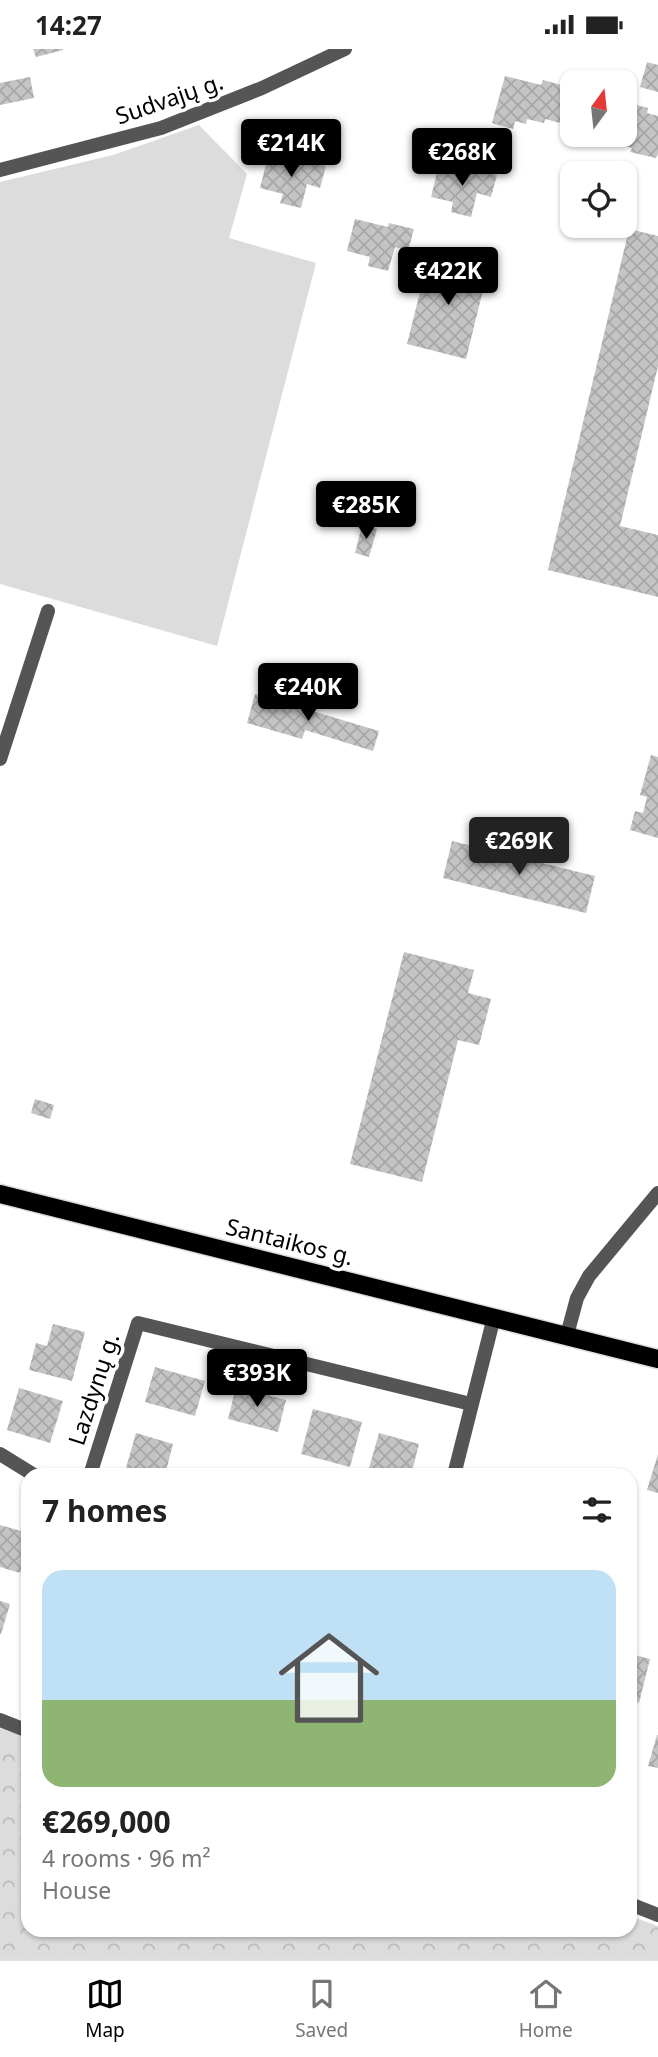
<!DOCTYPE html>
<html lang="en">
<head>
<meta charset="utf-8">
<style>
  body { margin:0; font-family:"Noto Sans",sans-serif; background:#f2f2f2; color:#222; height:100vh; display:flex; flex-direction:column; font-size:26px; white-space:nowrap }
  * { box-sizing:border-box; margin:0 }
  p { font-size:23px; color:#767676 }
  .icon { flex:none; width:38px; height:38px; fill:none; stroke:currentColor; stroke-width:2; stroke-linecap:round; stroke-linejoin:round }
  .map { position:relative; flex:1; overflow:hidden }
  .drawer { position:absolute; left:21px; top:1419px; width:616px; height:469px; display:flex; flex-direction:column; background:#fff; border-radius:21px; box-shadow:0 2px 5px #0004 }
  .drawer>* { flex:none }
  .needle { width:46px; rotate:15deg }
  .buttons { position:absolute; left:560px; top:21px; display:grid; gap:14px }
  .buttons a { display:grid; place-items:center; width:77px; height:77px; border-radius:14px; background:#fff; box-shadow:0 2px 5px #0004; font-size:35px }
  .price { position:absolute; translate:-50% -60px; padding:0 16px; border-radius:7px; background:#000; color:#fff; font-size:23px; line-height:46px; filter:drop-shadow(0 2px 4px #0008) }
  .price::after { content:''; position:absolute; left:50%; top:42px; width:21px; height:16px; margin-left:-10px; background:inherit; clip-path:polygon(0 0,100% 0,50% 100%) }
  .price.active { background:#222; color:#fff }
  ul { padding:0; list-style:none }
  li { display:grid; align-content:center; gap:14px; height:371px; padding:0 21px }
  li+li { border-top:2px solid #e0e0e0 }
  li span { display:grid; place-items:center; height:217px; border-radius:21px; color:#555 }
  li>.icon { margin-inline-start:auto }
  span .icon { width:126px; height:126px; fill:#fffc; stroke-width:1 }
  li b { font-size:30px }
  h2 { display:flex; justify-content:space-between; align-items:center; height:84px; padding:0 21px; font-size:30px }
  .status { display:flex; justify-content:space-between; align-items:center; height:49px; padding:0 35px; background:#fff; direction:ltr }
  .status svg { height:19px; fill:currentColor }
  .tabs { display:flex; justify-content:space-around; align-items:center; height:98px; border-top:2px solid #e0e0e0; background:#fff; font-size:19px; color:#767676 }
  .tabs a { display:grid; justify-items:center; gap:4px }
  .tabs .active { color:#000 }
  .map>svg:first-child { display:block }
</style>
</head>
<body>
<div class="status"><b>14:27</b><svg viewBox="0 0 49 12"><path d="M0 12V9h3v3zM5 12V6h3v6zM10 12V3h3v9zM15 12V0h3v12zM26 1h20v11H26zM47 4h2v5h-2z"/></svg></div>
<div class="map">
<svg width="658" height="1910" viewBox="0 0 658 1910">
  <defs>
    <pattern id="forest-crowns" width="20" height="18" patternUnits="userSpaceOnUse" patternTransform="scale(1.75)"><rect width="20" height="18" fill="#dcdcdc"/><path d="M2 6a3 3 0 1 1 6 0M12 15a3 3 0 1 1 6 0" fill="none" stroke="#bbb"/></pattern>
    <pattern id="building-cross-hatch" width="8" height="8" patternUnits="userSpaceOnUse" patternTransform="scale(1.75)"><rect width="8" height="8" fill="#c4c4c4"/><path d="M0 0l8 8M0 8l8-8" fill="none" stroke="#a7a7a7"/></pattern>
  </defs>
  <rect width="100%" height="100%" fill="#fff"/>
  <polygon fill="#dcdcdc" points="199,76 247,125 229,189 316,214 217,597 0,535 0,133 113,106"/>
  <polygon fill="url(#forest-crowns)" points="0,1679 28,1689 28,1881 630,1881 630,1867 658,1877 658,1910 0,1910"/>
  <g fill="url(#building-cross-hatch)">
    <polygon points="33,0 63,0 63,1 36,8"/>
    <polygon points="647,13 658,16 658,43 640,38"/>
    <polygon points="505,27 541,36 543,31 572,39 572,83 562,80 564,75 545,70 544,74 527,70 526,75 515,72 513,80 492,74"/>
    <polygon points="30,28 34,49 0,56 0,34"/>
    <polygon points="625,53 648,59 647,64 658,67 658,105 656,109 630,103 632,99 625,97 627,91 612,88 611,91 592,87 625,86"/>
    <polygon points="268,107 300,115 301,111 326,117 320,139 307,135 301,159 280,154 283,145 260,139"/>
    <polygon points="439,115 472,123 472,120 497,126 491,148 477,144 471,168 451,163 453,153 431,148"/>
    <polygon points="355,170 388,178 389,174 414,180 408,202 395,198 388,222 368,217 370,208 347,202"/>
    <polygon points="629,180 658,187 658,317 620,477 658,486 658,548 548,521"/>
    <polygon points="429,207 488,221 466,310 407,295"/>
    <polygon points="362,476 377,480 369,508 355,504"/>
    <polygon points="255,645 379,682 373,702 305,681 302,690 247,674"/>
    <polygon points="651,706 658,708 658,789 630,781 635,762 643,764 647,748 640,746"/>
    <polygon points="452,792 595,827 586,864 443,829"/>
    <polygon points="404,903 474,921 468,944 491,950 479,996 458,991 422,1133 350,1115"/>
    <polygon points="35,1050 54,1056 50,1070 31,1064"/>
    <polygon points="53,1275 85,1283 72,1332 29,1321 36,1294 47,1297"/>
    <polygon points="155,1318 205,1332 195,1367 145,1353"/>
    <polygon points="236,1338 286,1351 278,1383 228,1370"/>
    <polygon points="19,1339 63,1352 50,1394 7,1381"/>
    <polygon points="313,1360 362,1373 350,1418 301,1405"/>
    <polygon points="136,1384 173,1395 165,1426 124,1426"/>
    <polygon points="379,1384 419,1395 411,1426 367,1426"/>
    <polygon points="658,1405 658,1444 647,1441"/>
    <polygon points="0,1476 28,1484 28,1497 20,1524 0,1518"/>
    <polygon points="0,1552 10,1555 1,1585 0,1585"/>
    <polygon points="630,1605 650,1610 639,1654 630,1652"/>
    <polygon points="657,1686 658,1686 658,1719 648,1717"/>
  </g>
  <g fill="none" stroke-linecap="round" stroke-linejoin="round">
    <g stroke="#dbdbdb" stroke-width="21">
      <polyline id="primary" points="0,1145 658,1310"/>
    </g>
    <g stroke="#555" stroke-width="14">
      <polyline points="0,121 161,79 262,39 345,0"/>
      <polyline points="0,710 48,562"/>
      <polyline points="567,1286 577,1249 589,1227 658,1144"/>
      <polyline points="0,1405 34,1426"/>
      <polyline points="90,1426 138,1274 471,1355"/>
      <polyline points="454,1426 494,1268"/>
      <polyline points="0,1671 28,1682"/>
      <polyline points="630,1855 658,1866"/>
    </g>
    <use href="#primary" stroke="#000" stroke-width="18"/>
  </g>
  <g text-anchor="middle" dominant-baseline="central" stroke-width="7" stroke-linejoin="round" paint-order="stroke">
    <g font-size="23" fill="#000" stroke="#fff">
      <text transform="translate(169 49) rotate(-19)">Sudvajų g.</text>
      <text transform="translate(290 1192) rotate(14)">Santaikos g.</text>
      <text transform="translate(93 1340) rotate(-72)">Lazdynų g.</text>
    </g>
  </g>
</svg>
<div class="buttons">
<a><svg class="needle" viewBox="-14 -14 28 28"><path d="M0-13l5 13h-10z" fill="#e53935"/><path d="M0 13l5-13h-10z" fill="#767676"/></svg></a>
<a><svg class="icon" aria-label="locate" viewBox="0 0 24 24"><circle cx="12" cy="12" r="6"/><path d="M12 2v4M12 18v4M2 12h4M18 12h4"/></svg></a>
</div>
<b class="price" style="left:291px;top:130px">€214K</b>
<b class="price" style="left:462px;top:139px">€268K</b>
<b class="price" style="left:448px;top:258px">€422K</b>
<b class="price" style="left:366px;top:492px">€285K</b>
<b class="price" style="left:308px;top:674px">€240K</b>
<b class="price active" style="left:519px;top:828px">€269K</b>
<b class="price" style="left:257px;top:1360px">€393K</b>
<section class="drawer">
<h2>7 homes<svg class="icon" aria-label="filters" viewBox="0 0 24 24"><path d="M4 7h16M4 17h16"/><circle cx="9" cy="7" r="2"/><circle cx="15" cy="17" r="2"/></svg></h2>
<ul>
<li><span style="background:linear-gradient(#bfe0f5 60%,#8fb573 0)"><svg class="icon" aria-label="home" viewBox="0 0 24 24"><path d="M3 11l9-7 9 7M6 9v11h12V9"/></svg></span><div><b>€269,000</b><p>4 rooms · 96 m²</p><p>House</p></div></li>
</ul>
</section>
</div>
<nav class="tabs">
<a class="active"><svg class="icon" aria-label="map" viewBox="0 0 24 24"><path d="M3 6l6-2 6 2 6-2v14l-6 2-6-2-6 2zM9 4v14M15 6v14"/></svg>Map</a>
<a><svg class="icon" aria-label="saved" viewBox="0 0 24 24"><path d="M7 4h10v16l-5-4-5 4z"/></svg>Saved</a>
<a><svg class="icon" aria-label="home" viewBox="0 0 24 24"><path d="M3 11l9-7 9 7M6 9v11h12V9"/></svg>Home</a>
</nav>
</body>
</html>
